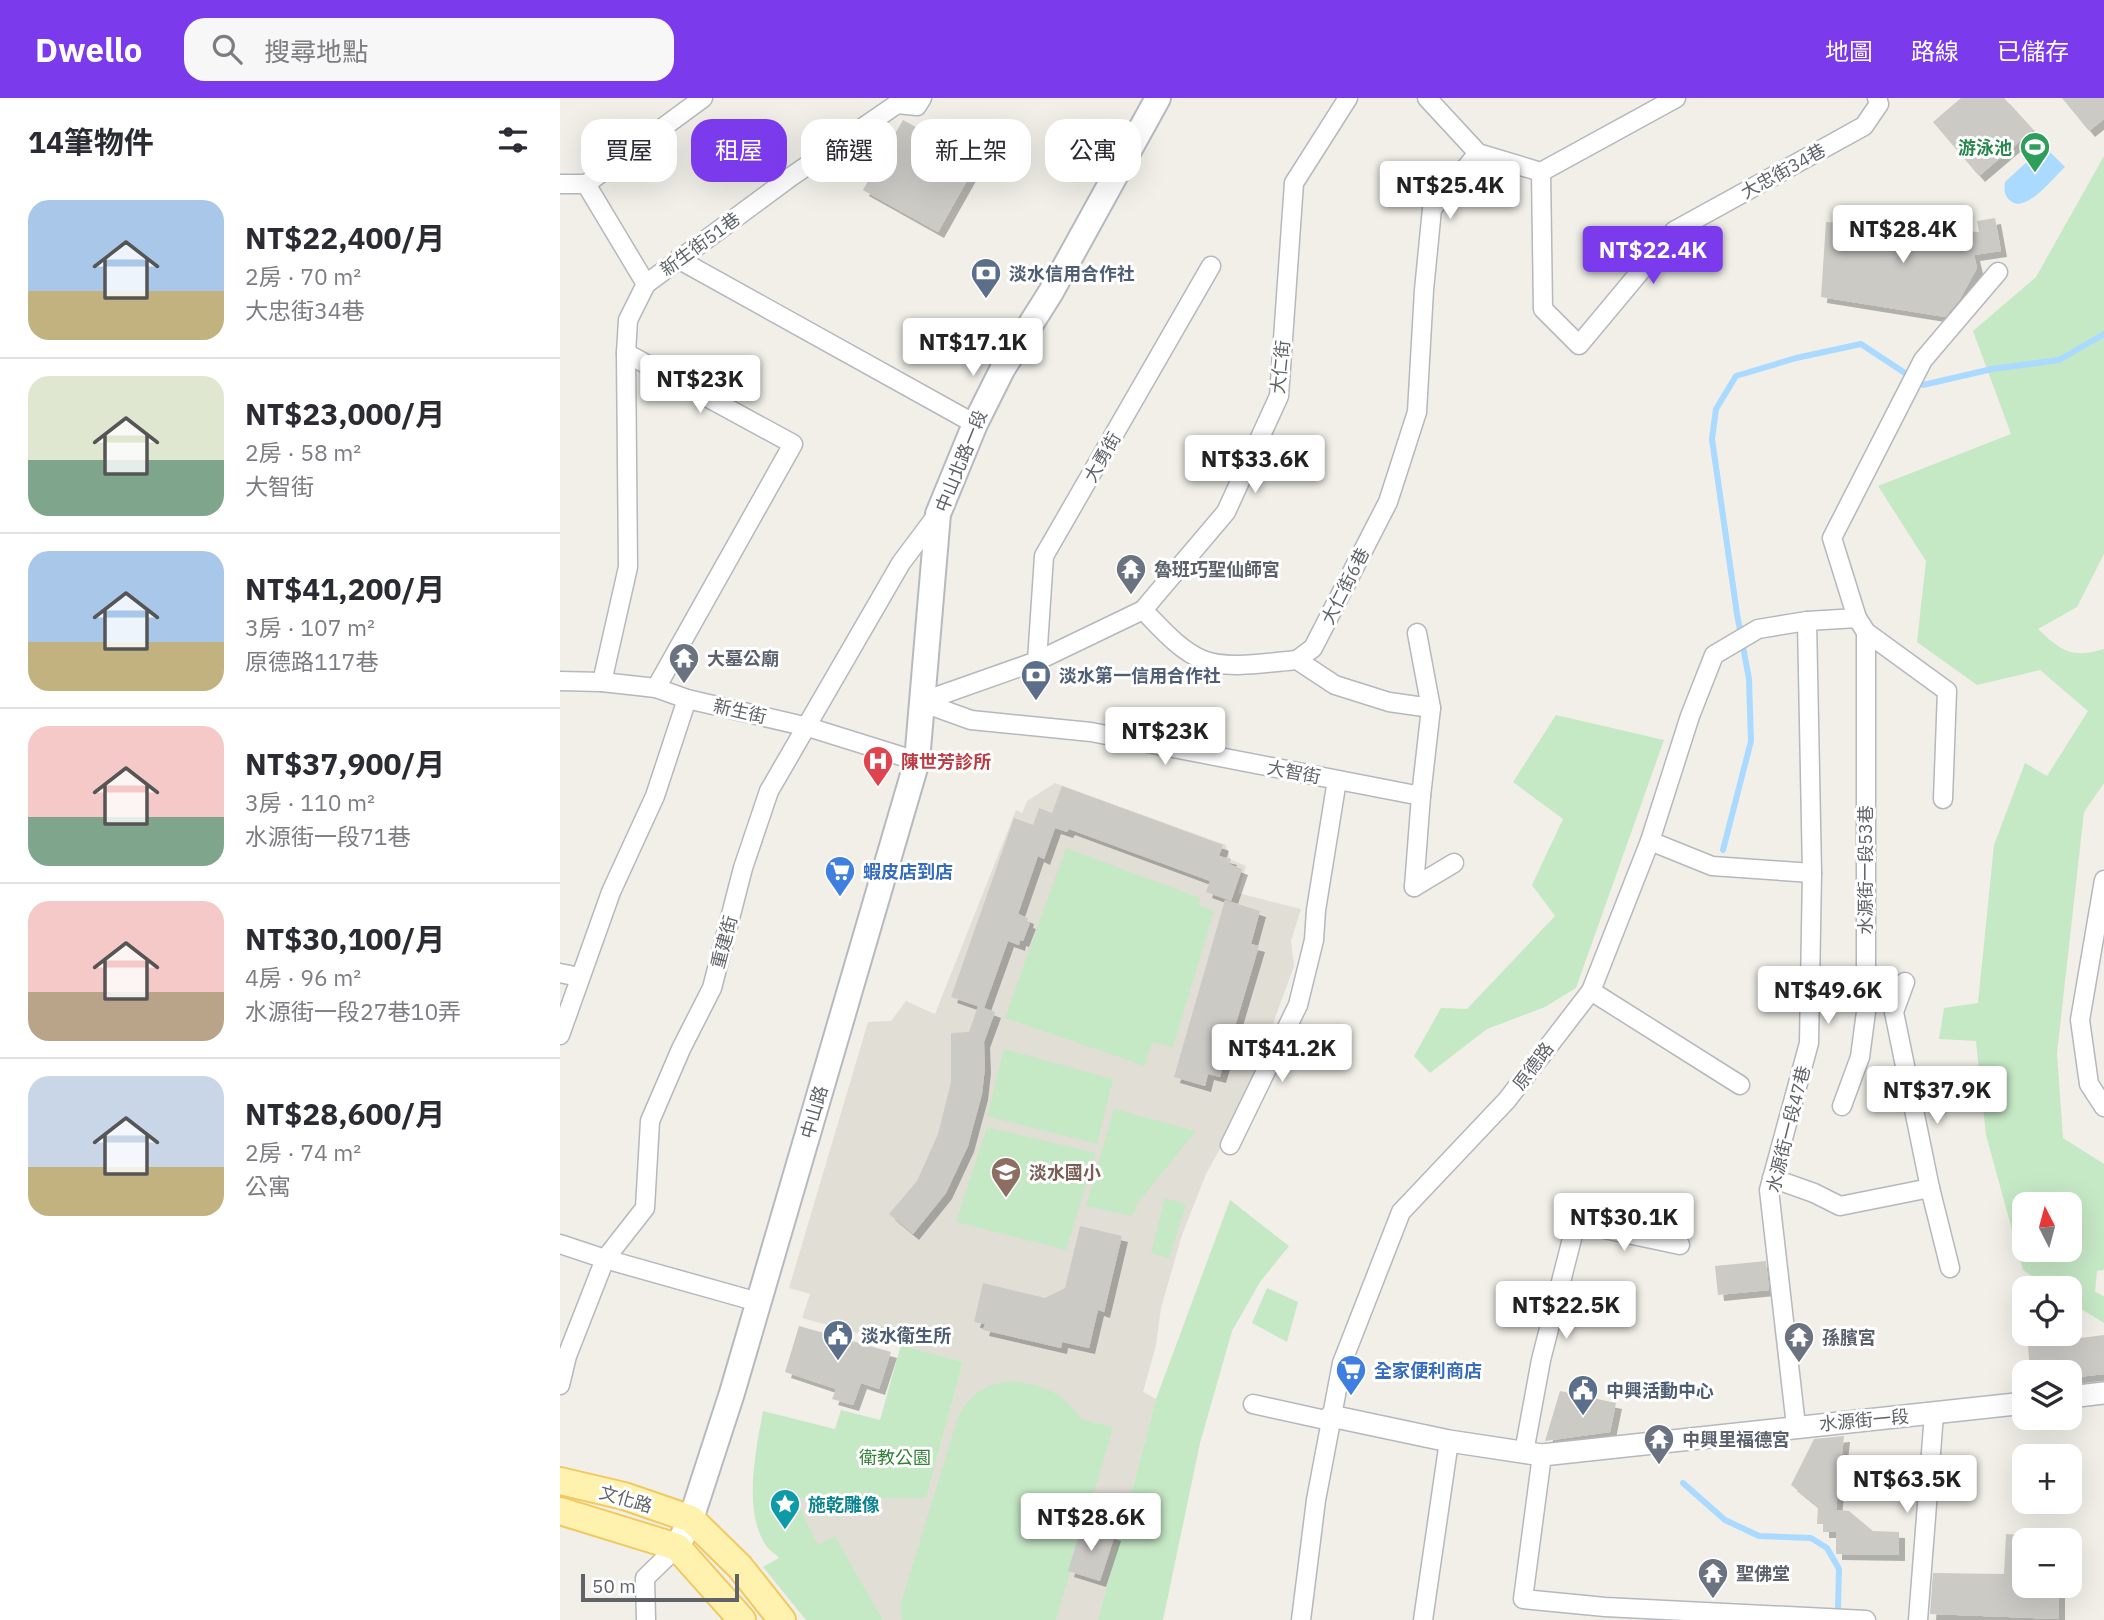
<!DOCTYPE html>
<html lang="zh-TW">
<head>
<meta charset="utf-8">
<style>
  body { margin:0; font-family:"IBM Plex Sans","Noto Sans TC",sans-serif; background:#f7f7f7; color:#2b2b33; height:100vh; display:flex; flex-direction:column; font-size:26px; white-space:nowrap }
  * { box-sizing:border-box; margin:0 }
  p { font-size:23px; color:#7c7c81 }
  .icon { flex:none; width:38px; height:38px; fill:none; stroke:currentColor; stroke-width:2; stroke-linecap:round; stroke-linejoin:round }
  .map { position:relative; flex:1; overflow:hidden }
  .sheet { display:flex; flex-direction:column; background:#fff; width:560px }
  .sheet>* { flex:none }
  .banner { position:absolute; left:21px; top:21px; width:665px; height:63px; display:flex; gap:14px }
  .needle { width:46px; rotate:354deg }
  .fabs { position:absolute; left:1452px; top:1094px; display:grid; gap:14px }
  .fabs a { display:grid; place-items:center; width:70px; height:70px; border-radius:14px; background:#fff; box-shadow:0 7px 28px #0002; font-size:35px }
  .scale { position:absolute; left:21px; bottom:18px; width:158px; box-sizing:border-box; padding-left:7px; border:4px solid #5f6368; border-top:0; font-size:19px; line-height:24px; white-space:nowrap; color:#5f6368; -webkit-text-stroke:5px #fff; paint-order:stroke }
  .price { position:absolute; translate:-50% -60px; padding:0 16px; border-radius:7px; background:#fff; color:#222; font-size:23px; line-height:46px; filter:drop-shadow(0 2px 4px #0008) }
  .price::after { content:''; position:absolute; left:50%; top:42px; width:21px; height:16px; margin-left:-10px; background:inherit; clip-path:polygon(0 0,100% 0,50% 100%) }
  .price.active { background:#7c3aed; color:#fff }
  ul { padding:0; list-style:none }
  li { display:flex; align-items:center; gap:21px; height:175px; padding:0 28px }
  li+li { border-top:2px solid #e1e1e2 }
  li span { display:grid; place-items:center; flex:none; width:196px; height:140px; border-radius:21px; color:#555 }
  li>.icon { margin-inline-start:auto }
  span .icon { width:84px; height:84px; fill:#fffc; stroke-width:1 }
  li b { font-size:30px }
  h2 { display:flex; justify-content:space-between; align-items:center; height:84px; padding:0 28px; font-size:30px }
  .pill { padding:0 24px; border-radius:21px; background:#fff; box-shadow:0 7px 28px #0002; font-size:24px; line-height:63px }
  .pill.active { background:#7c3aed; color:#fff }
  header { display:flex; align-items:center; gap:42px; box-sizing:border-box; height:98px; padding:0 35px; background:#7c3aed; color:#fff }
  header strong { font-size:33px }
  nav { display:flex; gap:38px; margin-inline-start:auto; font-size:24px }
  .search { width:490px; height:63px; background:#f7f7f7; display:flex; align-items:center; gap:18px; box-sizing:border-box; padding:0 24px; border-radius:21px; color:#7c7c81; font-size:26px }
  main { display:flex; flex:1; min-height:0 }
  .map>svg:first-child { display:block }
</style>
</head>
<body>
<header>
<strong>Dwello</strong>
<div class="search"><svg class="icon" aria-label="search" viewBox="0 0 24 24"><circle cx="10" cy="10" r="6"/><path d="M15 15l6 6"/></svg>搜尋地點</div>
<nav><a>地圖</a><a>路線</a><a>已儲存</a></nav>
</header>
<main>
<section class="sheet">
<h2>14筆物件<svg class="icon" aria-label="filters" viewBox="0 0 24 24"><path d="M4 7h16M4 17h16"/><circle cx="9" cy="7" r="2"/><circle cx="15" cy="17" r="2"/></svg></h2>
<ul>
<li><span style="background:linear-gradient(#a9c7e8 65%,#c2b280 0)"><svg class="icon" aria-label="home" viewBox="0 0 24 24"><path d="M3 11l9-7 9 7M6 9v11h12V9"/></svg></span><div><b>NT$22,400/月</b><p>2房 · 70 m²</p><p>大忠街34巷</p></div></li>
<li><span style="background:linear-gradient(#dfe7d0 60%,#7fa58c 0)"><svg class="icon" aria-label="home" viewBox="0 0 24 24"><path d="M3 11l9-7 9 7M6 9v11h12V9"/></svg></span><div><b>NT$23,000/月</b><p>2房 · 58 m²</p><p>大智街</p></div></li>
<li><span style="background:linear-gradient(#a9c7e8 65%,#c2b280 0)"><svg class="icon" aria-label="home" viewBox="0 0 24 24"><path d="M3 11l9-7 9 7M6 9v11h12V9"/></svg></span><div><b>NT$41,200/月</b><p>3房 · 107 m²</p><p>原德路117巷</p></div></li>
<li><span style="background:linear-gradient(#f6c9c9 65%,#7fa58c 0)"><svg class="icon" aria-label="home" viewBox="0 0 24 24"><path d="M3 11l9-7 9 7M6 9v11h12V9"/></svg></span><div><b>NT$37,900/月</b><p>3房 · 110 m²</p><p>水源街一段71巷</p></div></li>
<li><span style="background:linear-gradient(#f6c9c9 65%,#b9a48a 0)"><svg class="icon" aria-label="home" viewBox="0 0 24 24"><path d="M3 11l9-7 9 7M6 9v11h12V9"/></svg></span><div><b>NT$30,100/月</b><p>4房 · 96 m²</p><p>水源街一段27巷10弄</p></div></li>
<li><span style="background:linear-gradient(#c9d6e8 65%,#c2b280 0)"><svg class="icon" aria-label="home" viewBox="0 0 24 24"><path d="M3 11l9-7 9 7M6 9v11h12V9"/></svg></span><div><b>NT$28,600/月</b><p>2房 · 74 m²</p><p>公寓</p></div></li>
</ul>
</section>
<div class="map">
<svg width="1544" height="1522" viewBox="0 0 1544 1522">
  <defs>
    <filter id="shadow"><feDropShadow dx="6" dy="6" stdDeviation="0" flood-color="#0004"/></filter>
  </defs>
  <rect width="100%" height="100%" fill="#f1efe8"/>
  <polygon fill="#e1ded6" points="495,685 666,747 670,761 686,768 678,795 741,811 731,843 734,868 681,1013 646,1076 622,1137 601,1210 596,1247 583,1294 596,1301 538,1522 323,1522 275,1439 258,1448 234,1399 366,1399 403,1264 242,1220 250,1196 229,1190 308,924 331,923 346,903 375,916 456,712 462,715 467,703"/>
  <g fill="#c5e8c5" fill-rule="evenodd">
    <path d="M1544 58V456L1517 509 1478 531C1501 553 1512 561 1544 551V685L1524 714 1497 955 1503 1040 1544 1066V1172L1537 1173 1535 1194 1544 1198V1225L1510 1204V1190H1489L1463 1172 1426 1037 1416 943 1379 941 1384 910 1418 905 1434 747 1465 665 1487 678 1528 613 1480 572 1417 587 1357 544 1366 463 1318 388 1451 336 1413 233 1476 179ZM1465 1106H1510V1152H1465Z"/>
    <polygon points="996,617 1104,642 1016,890 985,909 927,931 870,975 854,958 881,910 907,911 995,818 972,787 1003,721 953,684"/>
    <polygon points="506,750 640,800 638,807 654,813 613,949 592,944 585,968 445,920"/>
    <polygon points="444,951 553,981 537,1046 427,1018"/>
    <polygon points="554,1011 636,1033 579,1103 572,1118 526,1108"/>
    <polygon points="427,1029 536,1055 506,1152 396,1124"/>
    <polygon points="605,1100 626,1106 609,1160 591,1155"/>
    <polygon points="670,1102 729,1148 700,1184 672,1233 640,1345 603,1522 538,1522 596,1301"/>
    <polygon points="707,1190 738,1204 727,1244 692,1225"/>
    <path d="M341 1247 403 1264 366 1400H235L258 1447 275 1438 323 1522H246L203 1469 219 1460C216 1456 210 1453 207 1449 182 1414 196 1352 203 1313L275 1331 281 1312 320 1322Z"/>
    <path d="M451 1283 476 1287 501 1298 522 1321 553 1330 496 1522H342L340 1508 398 1319C410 1296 425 1286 451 1283Z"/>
  </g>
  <path fill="#aadaff" d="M1484 48 1505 69C1494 79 1467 114 1452 104 1444 99 1444 92 1445 84Z"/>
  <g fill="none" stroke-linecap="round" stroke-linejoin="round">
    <g stroke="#aadaff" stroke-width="6">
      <polyline points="1163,752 1191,643 1189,581 1177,516 1152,341 1156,311 1176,278 1236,260 1301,246 1363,287 1432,271 1499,262 1544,236"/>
      <polyline points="1123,1385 1165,1422 1199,1438 1251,1440 1267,1450 1279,1471 1278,1510"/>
    </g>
  </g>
  <g fill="#cccac5" filter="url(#shadow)">
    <polygon points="1401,0 1444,0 1473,32 1419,78 1373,24"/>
    <polygon points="1502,0 1544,0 1544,21 1529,33"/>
    <polygon points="343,22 418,63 378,134 303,92"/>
    <polygon points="1435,120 1441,153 1414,157 1417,170 1400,201 1385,219 1261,199 1266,124 1419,134 1417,123"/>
    <polygon points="502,688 663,747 659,758 671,761 669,766 682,771 671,803 646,794 650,783 509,731 507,734 495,730 484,761 478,758 458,816 468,820 467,824 470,825 463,843 460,842 459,847 448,843 424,910 435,914 424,944 425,969 422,996 408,1048 386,1095 353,1136 329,1116 357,1083 378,1036 391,984 391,935 409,934 418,908 420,909 391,899 454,720 473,727 479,710 492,715"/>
    <polygon points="665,802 700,813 691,846 699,848 660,979 648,976 645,988 614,979"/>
    <polygon points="520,1128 562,1138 544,1214 538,1212 529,1250 502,1244 501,1250 423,1232 425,1226 414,1224 423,1185 485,1200 505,1190"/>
    <polygon points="1206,1163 1209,1192 1158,1197 1155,1168"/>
    <polygon points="239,1228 331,1254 319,1291 301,1285 293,1307 272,1301 276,1291 225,1274"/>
    <polygon points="1544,1237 1544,1276 1510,1280 1510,1274 1470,1274 1468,1247"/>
    <polygon points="1000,1293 1056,1305 1050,1334 985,1343"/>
    <polygon points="1284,1338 1276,1412 1289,1413 1313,1433 1339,1434 1339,1457 1276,1456 1276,1434 1263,1434 1263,1426 1257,1426 1258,1409 1231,1387 1254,1341"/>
    <polygon points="522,1427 555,1437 540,1483 508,1473"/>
    <polygon points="1446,1436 1465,1437 1465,1488 1476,1488 1476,1491 1499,1491 1499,1521 1370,1516 1373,1475 1444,1476"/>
  </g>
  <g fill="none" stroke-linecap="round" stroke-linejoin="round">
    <g stroke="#b5b8bc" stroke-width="21">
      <g id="minor">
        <polyline points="867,0 918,55 981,74 1116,0"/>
        <polyline points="981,74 983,211 1019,247 1114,133 1304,28 1319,6 1317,0"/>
        <polyline points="0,86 26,86 86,186"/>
        <polyline points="26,86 143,0"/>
        <polyline points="118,161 415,326"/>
        <polyline points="66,255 233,346 96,590"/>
        <path d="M583 512C601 530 619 552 643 562 667 572 711 564 737 562"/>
        <polyline points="1297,520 1272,440 1363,262 1438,174"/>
        <polyline points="857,535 871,610 829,604 775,587 737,562 753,550 828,404 857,314 864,192 872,111 918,55"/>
        <polyline points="477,563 484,458 651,168"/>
        <polyline points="0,583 42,584 96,590 127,601 248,629 357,663"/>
        <polyline points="42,584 68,469 66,255 68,222 86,186 232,78 337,6 357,8 362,0"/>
        <polyline points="361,604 477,563 583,512 666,414 719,298 734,85 788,0"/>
        <polyline points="361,604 411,622 531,634 861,698"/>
        <polyline points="1090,743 1152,768 1252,775"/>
        <polyline points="1544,782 1520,922 1529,986 1544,1009"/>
        <polyline points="854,789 861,698 871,610"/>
        <polyline points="854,789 894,765"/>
        <polyline points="0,875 19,879"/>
        <polyline points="1345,884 1334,914 1370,1090 1390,1170"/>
        <polyline points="1031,893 1180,987"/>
        <polyline points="0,937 51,794 95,698 127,601"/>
        <polyline points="1282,1008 1300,959 1306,914 1306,534"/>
        <polyline points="670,1047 738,907 754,842 756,812 777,682"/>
        <polyline points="1212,1080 1254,1095 1280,1108 1370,1090"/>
        <polyline points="0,1146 45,1161 198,1204"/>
        <polyline points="0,1287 7,1258 45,1161 85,1110 90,1023 121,951 152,890 183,770 209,693 341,465 377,417"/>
        <polyline points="693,1306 770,1323"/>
        <polyline points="1236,1328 1209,1092 1249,945 1252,775 1247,523"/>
        <polyline points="964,1354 981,1262 1016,1125 1120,1147"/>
        <polyline points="982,1357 963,1501 1045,1509 1306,1522"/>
        <polyline points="86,1522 85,1480 117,1449"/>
        <polyline points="741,1522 756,1402 782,1265 841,1114 947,1002 1031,893 1090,743 1130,618 1154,557 1198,531 1247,523 1297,520 1306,534 1387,593 1383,701"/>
        <polyline points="863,1522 889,1343"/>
        <polyline points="1358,1522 1374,1316"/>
      </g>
    </g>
    <g stroke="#b5b8bc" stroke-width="24">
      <g id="tertiary">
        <polyline points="1510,1299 1544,1295"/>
        <polyline points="771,1318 889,1343 982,1357 1465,1305"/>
      </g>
    </g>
    <g stroke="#b6babf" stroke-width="28">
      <polyline id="secondary" points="117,1449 131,1421 172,1295 357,663 378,416 415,326 443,270 491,194 598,0"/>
    </g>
    <g stroke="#f2c960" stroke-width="30">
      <g id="primary">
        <polyline points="0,1383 64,1398 131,1421 180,1469 222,1522"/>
        <polyline points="0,1413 117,1449 182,1522"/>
      </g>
    </g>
    <use href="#minor" stroke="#fff" stroke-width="18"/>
    <use href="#tertiary" stroke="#fff" stroke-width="21"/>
    <use href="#secondary" stroke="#fff" stroke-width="24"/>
    <use href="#primary" stroke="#fff2af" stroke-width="26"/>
  </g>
  <defs>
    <g id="stadium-pin" transform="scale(1.575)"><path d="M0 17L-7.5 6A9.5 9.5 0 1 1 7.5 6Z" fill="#2e9e5b" stroke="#fff"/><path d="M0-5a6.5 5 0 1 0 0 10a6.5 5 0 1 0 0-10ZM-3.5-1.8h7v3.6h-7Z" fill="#fff"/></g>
    <g id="bank-pin" transform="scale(1.575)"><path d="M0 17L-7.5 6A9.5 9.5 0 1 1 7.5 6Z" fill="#5c6f8a" stroke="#fff"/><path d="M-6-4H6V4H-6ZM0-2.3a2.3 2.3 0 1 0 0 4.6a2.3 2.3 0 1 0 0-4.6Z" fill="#fff"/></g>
    <g id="temple-pin" transform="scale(1.575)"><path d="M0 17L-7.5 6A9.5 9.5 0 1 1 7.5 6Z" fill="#6b7280" stroke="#fff"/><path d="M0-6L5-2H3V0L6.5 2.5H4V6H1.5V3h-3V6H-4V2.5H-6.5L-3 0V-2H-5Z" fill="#fff"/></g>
    <g id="hospital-pin" transform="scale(1.575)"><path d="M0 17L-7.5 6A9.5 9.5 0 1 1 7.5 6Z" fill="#e0444e" stroke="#fff"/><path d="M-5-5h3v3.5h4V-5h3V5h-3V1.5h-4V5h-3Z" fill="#fff"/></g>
    <g id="supermarket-pin" transform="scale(1.575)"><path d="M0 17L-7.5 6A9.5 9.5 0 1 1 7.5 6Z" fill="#3f7fe0" stroke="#fff"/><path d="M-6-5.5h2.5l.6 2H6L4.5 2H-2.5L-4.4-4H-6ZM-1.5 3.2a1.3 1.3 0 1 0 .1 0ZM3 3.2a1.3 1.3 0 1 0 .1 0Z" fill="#fff"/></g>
    <g id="school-pin" transform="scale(1.575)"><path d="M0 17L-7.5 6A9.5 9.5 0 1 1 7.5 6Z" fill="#8d6e63" stroke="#fff"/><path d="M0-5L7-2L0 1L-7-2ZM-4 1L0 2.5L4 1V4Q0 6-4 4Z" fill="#fff"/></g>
    <g id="civic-pin" transform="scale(1.575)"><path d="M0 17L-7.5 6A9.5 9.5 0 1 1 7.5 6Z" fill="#5c6f8a" stroke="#fff"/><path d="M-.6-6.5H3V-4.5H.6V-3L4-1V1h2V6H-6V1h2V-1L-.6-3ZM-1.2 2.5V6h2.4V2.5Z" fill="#fff"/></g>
    <g id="sight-pin" transform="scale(1.575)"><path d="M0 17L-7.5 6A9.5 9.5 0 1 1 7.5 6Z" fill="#0f9aa8" stroke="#fff"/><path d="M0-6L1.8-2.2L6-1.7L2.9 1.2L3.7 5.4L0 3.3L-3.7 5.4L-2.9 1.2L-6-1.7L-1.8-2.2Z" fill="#fff"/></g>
  </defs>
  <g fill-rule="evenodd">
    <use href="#stadium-pin" x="1475" y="49"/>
    <use href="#bank-pin" x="426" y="175"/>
    <use href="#temple-pin" x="571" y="471"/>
    <use href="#temple-pin" x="124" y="560"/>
    <use href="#bank-pin" x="476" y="577"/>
    <use href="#hospital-pin" x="318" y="663"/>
    <use href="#supermarket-pin" x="280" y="773"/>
    <use href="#school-pin" x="446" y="1074"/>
    <use href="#civic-pin" x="278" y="1237"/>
    <use href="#temple-pin" x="1239" y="1239"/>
    <use href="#supermarket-pin" x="791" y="1272"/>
    <use href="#civic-pin" x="1023" y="1292"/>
    <use href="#temple-pin" x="1099" y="1341"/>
    <use href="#sight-pin" x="225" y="1406"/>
    <use href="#temple-pin" x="1153" y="1475"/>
  </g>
  <g text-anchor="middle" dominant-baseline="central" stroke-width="6" stroke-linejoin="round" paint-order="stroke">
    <g font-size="18" font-weight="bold" fill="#27864d" stroke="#fff" text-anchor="end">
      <text x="1452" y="49">游泳池</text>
    </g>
    <g font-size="18" fill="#5f6368" stroke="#fff">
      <text transform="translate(1223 73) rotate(-29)">大忠街34巷</text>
      <text transform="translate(140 146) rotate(-36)">新生街51巷</text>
      <text transform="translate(720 269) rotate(-84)">大仁街</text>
      <text transform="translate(542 359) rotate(-60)">大勇街</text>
      <text transform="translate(401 363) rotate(-68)">中山北路一段</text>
      <text transform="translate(785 488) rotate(-63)">大仁街6巷</text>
      <text transform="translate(180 613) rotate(13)">新生街</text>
      <text transform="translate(734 674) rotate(11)">大智街</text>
      <text transform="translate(1305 772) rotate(-90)">水源街一段53巷</text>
      <text transform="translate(164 844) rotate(-75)">重建街</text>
      <text transform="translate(973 968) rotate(-53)">原德路</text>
      <text transform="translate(254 1014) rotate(-74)">中山路</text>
      <text transform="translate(1228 1031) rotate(-76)">水源街一段47巷</text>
      <text transform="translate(1304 1322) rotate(-5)">水源街一段</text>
      <text transform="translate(66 1401) rotate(16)">文化路</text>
    </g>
    <g font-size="18" font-weight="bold" fill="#4e5e75" stroke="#fff" text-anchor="start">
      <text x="449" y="175">淡水信用合作社</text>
      <text x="499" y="577">淡水第一信用合作社</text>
      <text x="301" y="1237">淡水衛生所</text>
      <text x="1046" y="1292">中興活動中心</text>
    </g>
    <g font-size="18" font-weight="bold" fill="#5b616d" stroke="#fff" text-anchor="start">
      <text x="594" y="471">魯班巧聖仙師宮</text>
      <text x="147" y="560">大墓公廟</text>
      <text x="1262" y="1239">孫臏宮</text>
      <text x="1122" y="1341">中興里福德宮</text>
      <text x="1176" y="1475">聖佛堂</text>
    </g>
    <g font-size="18" font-weight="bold" fill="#be3a42" stroke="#fff" text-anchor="start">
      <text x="341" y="663">陳世芳診所</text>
    </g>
    <g font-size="18" font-weight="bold" fill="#366cbe" stroke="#fff" text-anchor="start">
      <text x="303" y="773">蝦皮店到店</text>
      <text x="814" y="1272">全家便利商店</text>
    </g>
    <g font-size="18" font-weight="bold" fill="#785e54" stroke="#fff" text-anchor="start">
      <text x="469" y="1074">淡水國小</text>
    </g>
    <g font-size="18" fill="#348238" stroke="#fff">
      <text x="335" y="1359">衛教公園</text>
    </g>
    <g font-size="18" font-weight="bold" fill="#0d838f" stroke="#fff" text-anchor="start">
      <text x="248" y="1406">施乾雕像</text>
    </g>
  </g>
</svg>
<div class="fabs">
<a><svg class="needle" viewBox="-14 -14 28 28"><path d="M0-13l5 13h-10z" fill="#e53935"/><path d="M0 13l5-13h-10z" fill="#7c7c81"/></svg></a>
<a><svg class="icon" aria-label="locate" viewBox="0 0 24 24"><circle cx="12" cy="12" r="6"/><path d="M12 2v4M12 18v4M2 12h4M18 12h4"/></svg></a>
<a><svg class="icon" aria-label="layers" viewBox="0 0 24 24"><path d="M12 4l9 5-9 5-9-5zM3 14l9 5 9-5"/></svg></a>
<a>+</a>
<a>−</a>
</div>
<div class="scale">50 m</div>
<b class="price" style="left:890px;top:123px">NT$25.4K</b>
<b class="price" style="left:1343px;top:167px">NT$28.4K</b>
<b class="price active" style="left:1093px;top:188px">NT$22.4K</b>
<b class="price" style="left:413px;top:280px">NT$17.1K</b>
<b class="price" style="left:140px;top:317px">NT$23K</b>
<b class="price" style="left:695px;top:397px">NT$33.6K</b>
<b class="price" style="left:605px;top:669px">NT$23K</b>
<b class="price" style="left:1268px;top:928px">NT$49.6K</b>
<b class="price" style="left:722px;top:986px">NT$41.2K</b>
<b class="price" style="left:1377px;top:1028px">NT$37.9K</b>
<b class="price" style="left:1064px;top:1155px">NT$30.1K</b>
<b class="price" style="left:1006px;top:1243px">NT$22.5K</b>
<b class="price" style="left:1347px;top:1417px">NT$63.5K</b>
<b class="price" style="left:531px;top:1455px">NT$28.6K</b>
<div class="banner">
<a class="pill">買屋</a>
<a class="pill active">租屋</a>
<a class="pill">篩選</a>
<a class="pill">新上架</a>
<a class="pill">公寓</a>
</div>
</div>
</main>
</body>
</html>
